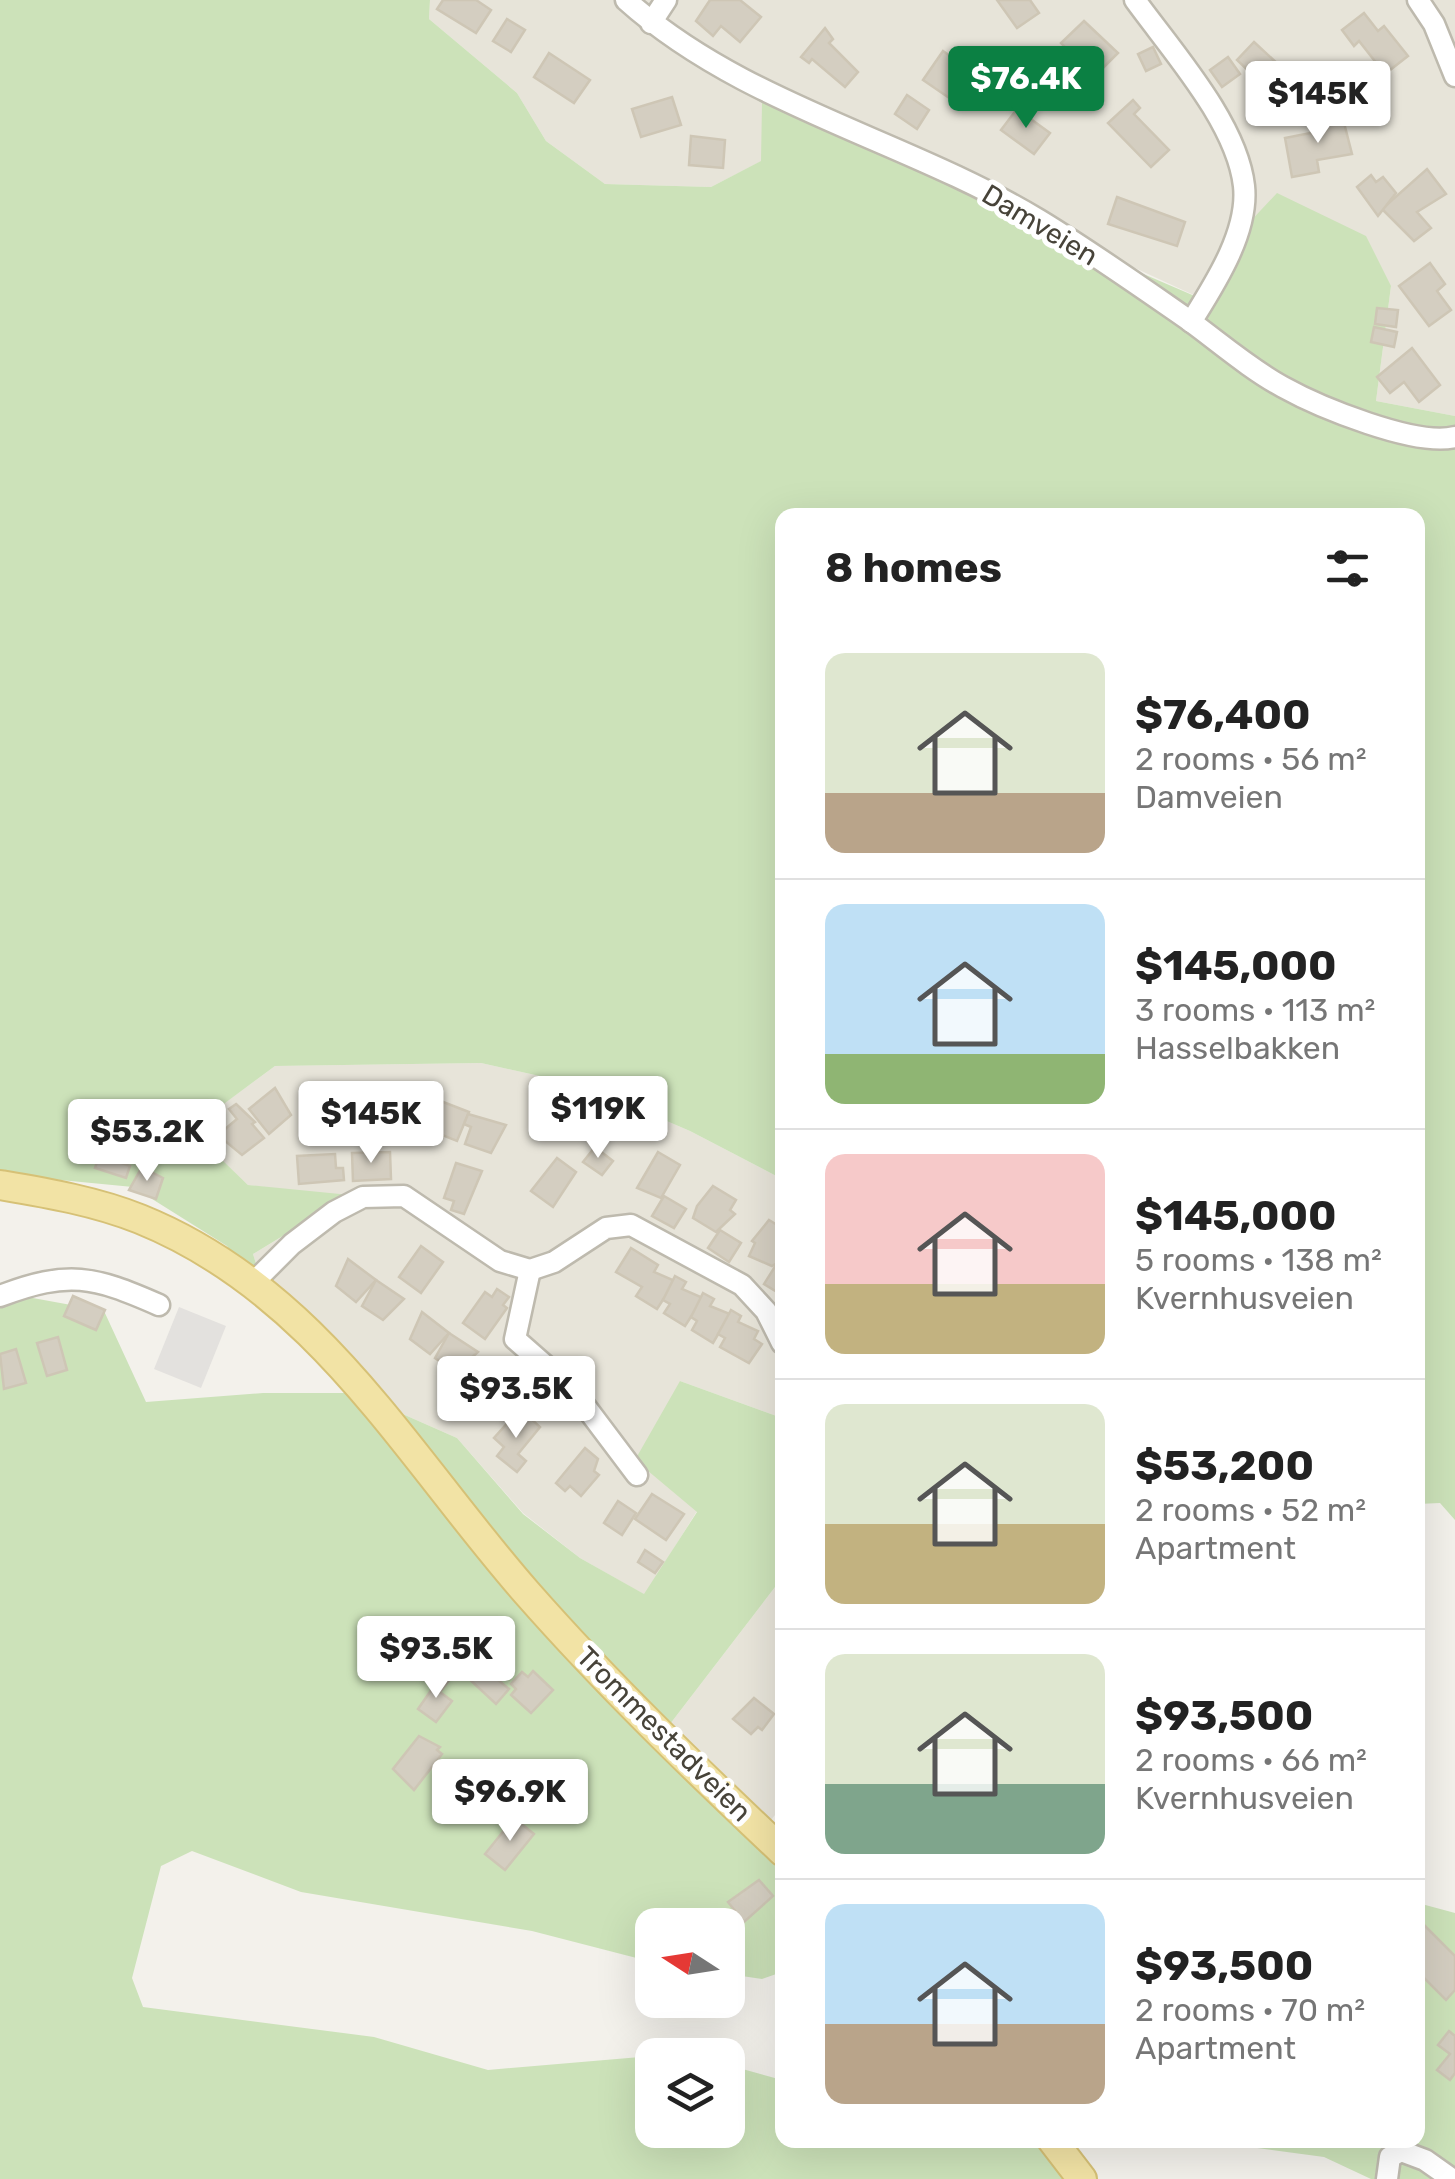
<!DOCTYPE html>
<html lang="en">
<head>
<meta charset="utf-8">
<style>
  body { margin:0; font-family:Rubik,sans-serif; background:#f2f2f2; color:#222; height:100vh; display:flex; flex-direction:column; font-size:38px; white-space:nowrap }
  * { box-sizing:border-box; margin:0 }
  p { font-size:32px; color:#767676 }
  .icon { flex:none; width:55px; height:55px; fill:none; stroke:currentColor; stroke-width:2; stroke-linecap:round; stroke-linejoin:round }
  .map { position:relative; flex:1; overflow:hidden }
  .drawer { position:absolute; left:775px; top:508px; width:650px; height:1640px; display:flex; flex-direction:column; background:#fff; border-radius:20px; box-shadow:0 10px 40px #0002 }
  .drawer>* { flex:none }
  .needle { width:65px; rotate:282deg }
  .controls { position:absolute; left:635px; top:1908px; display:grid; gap:20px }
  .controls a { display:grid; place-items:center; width:110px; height:110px; border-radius:20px; background:#fff; box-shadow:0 10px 40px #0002; font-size:50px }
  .price { position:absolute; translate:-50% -85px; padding:0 22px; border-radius:10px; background:#fff; color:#222; font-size:32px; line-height:65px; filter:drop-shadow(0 2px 5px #0008) }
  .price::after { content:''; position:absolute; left:50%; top:60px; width:30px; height:22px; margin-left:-15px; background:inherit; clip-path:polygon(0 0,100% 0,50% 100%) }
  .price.current { background:#0b8043; color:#fff }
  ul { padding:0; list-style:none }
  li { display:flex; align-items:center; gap:30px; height:250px; padding:0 50px }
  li+li { border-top:2px solid #e0e0e0 }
  li span { display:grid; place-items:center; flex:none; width:280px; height:200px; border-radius:20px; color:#555 }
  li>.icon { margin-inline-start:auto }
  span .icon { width:120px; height:120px; fill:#fffc; stroke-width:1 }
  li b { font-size:42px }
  h2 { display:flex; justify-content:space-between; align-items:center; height:120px; padding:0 50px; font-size:42px }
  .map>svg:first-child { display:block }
</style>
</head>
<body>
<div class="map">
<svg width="1455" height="2179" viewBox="0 0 1455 2179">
  <rect width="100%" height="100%" fill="#f3f1eb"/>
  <g fill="#e7e4d9">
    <polygon points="430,0 1455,0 1455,416 1376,401 1391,286 1198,297 722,78 762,102 762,161 711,187 605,184 546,141 517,93 429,19"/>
    <polygon points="481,1063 585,1086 690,1131 782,1179 782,1418 680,1381 697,1511 645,1595 580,1558 523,1513 457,1438 355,1393 271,1312 253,1254 348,1197 248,1185 189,1129 275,1066"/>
    <polygon points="782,1578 782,1807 757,1836 657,1741"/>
  </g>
  <g fill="#cce2b9">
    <polygon points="0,0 430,0 429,19 517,93 546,141 605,184 711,187 761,161 762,103 721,78 723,74 1090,251 1197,297 1246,226 1277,193 1366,236 1391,286 1376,401 1455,416 1455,1520 1440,1503 1418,1504 1418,515 782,515 782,1179 690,1131 585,1086 481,1063 275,1066 190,1129 248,1185 350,1195 253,1254 271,1312 227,1246 133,1187 50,1179 0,1198"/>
    <polygon points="0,1292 104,1311 146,1402 263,1393 355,1393 457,1438 523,1514 580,1558 644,1594 697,1512 635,1460 680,1381 782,1418 782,1578 657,1741 782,1841 782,1972 762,1979 728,1974 728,1925 652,1925 652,1962 532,1931 301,1892 192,1851 161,1866 132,1978 143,2007 374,2037 488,2070 652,2056 652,2130 728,2130 728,2065 782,2080 782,2140 1051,2140 1093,2179 0,2179"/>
    <polygon points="1418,1903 1455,1913 1455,2179 1371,2179 1324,2157 1198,2140 1418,2140"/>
  </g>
  <polygon fill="#e3e1de" points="179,1307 226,1326 201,1388 154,1369"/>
  <g fill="#d4cec1" stroke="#cec6b5" stroke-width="2.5">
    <polygon points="443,0 476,0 491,10 476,33 437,9"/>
    <polygon points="710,0 740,0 761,17 740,42 721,26 713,36 696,21"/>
    <polygon points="997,0 1030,0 1039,13 1017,28"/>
    <polygon points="1364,13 1378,31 1384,26 1408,56 1385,74 1359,41 1354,46 1342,30"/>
    <polygon points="507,19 525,30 511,52 493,41"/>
    <polygon points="1084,21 1118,53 1094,77 1061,43"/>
    <polygon points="825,28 833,39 829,43 858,72 845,87 812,59 809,63 801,57"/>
    <polygon points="1254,42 1293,78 1276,97 1237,60"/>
    <polygon points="1153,47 1161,64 1146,71 1138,54"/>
    <polygon points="943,51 962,64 956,74 974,87 961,106 923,80"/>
    <polygon points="549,53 590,80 574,103 534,77"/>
    <polygon points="1228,57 1240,74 1222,87 1210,70"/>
    <polygon points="907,95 929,110 917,129 895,114"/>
    <polygon points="672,97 681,125 641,137 632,109"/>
    <polygon points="1133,100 1140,108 1134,114 1169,150 1151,167 1108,123"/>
    <polygon points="1017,109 1050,133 1034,154 1001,130"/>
    <polygon points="1341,111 1352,154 1317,160 1319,172 1292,177 1285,138 1326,130 1323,114"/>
    <polygon points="691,136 725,140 723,168 689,165"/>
    <polygon points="1427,169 1446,194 1417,212 1431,228 1414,241 1382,209"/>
    <polygon points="1371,175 1376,182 1383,177 1396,193 1378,216 1357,187"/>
    <polygon points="1117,197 1185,222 1177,246 1108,224"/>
    <polygon points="1430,263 1445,284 1437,291 1451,310 1429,326 1399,286"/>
    <polygon points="1377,308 1398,310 1396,327 1375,324"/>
    <polygon points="1374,327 1397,332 1394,347 1371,342"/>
    <polygon points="1412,348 1440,385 1419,402 1404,382 1390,393 1377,377"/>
    <polygon points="400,1086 397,1117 369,1118 367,1088"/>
    <polygon points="275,1088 291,1115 269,1134 249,1109"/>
    <polygon points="361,1088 362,1120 334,1120 327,1090"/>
    <polygon points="438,1100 469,1112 457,1141 432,1131"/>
    <polygon points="236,1104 255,1122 252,1124 264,1138 242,1155 218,1135 237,1119 229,1109"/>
    <polygon points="468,1114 506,1125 491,1153 465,1144 471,1127 464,1124"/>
    <polygon points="595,1147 613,1161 602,1175 583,1162"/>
    <polygon points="102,1148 115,1153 113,1160 130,1166 126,1178 95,1168"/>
    <polygon points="390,1152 391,1179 353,1181 352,1153"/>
    <polygon points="658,1152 680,1165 661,1198 637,1188"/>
    <polygon points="335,1154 336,1168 343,1168 344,1180 299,1184 297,1156"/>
    <polygon points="557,1158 576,1172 553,1207 531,1191"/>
    <polygon points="456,1163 482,1171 464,1214 451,1210 454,1201 444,1198"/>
    <polygon points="142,1167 163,1178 156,1199 129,1190"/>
    <polygon points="713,1186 736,1200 730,1210 735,1214 716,1232 693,1218 697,1206"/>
    <polygon points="664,1196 686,1209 674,1228 652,1216"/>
    <polygon points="769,1220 782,1228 782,1260 772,1266 749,1256 755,1243 752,1241"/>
    <polygon points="720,1230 741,1243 729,1262 708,1248"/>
    <polygon points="421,1246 443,1262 421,1293 399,1277"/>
    <polygon points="631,1248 658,1265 654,1272 675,1281 657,1309 636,1296 642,1287 616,1272"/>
    <polygon points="348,1259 376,1280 356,1302 336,1286"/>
    <polygon points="776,1265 782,1269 782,1295 764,1284"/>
    <polygon points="675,1276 686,1282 682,1289 703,1298 685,1326 664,1313 670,1304 663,1300"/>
    <polygon points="376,1280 404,1299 383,1320 362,1306"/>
    <polygon points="497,1289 509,1297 503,1305 507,1308 485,1339 463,1323 485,1292 492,1297"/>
    <polygon points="703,1293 714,1299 710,1306 730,1314 713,1343 692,1330 697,1321 691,1317"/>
    <polygon points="73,1296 105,1310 96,1330 64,1316"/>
    <polygon points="731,1310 741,1316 738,1322 758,1331 754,1339 762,1344 749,1363 720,1347 725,1338 718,1334"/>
    <polygon points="422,1312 449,1333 430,1354 410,1339"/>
    <polygon points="449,1333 478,1352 456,1372 435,1358"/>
    <polygon points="58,1337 67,1370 47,1376 37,1343"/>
    <polygon points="16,1349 26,1383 4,1389 0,1354"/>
    <polygon points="528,1416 540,1427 518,1454 526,1461 517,1472 497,1456 504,1447 494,1438 512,1418 521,1425"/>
    <polygon points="585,1448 598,1459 594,1471 599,1475 581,1496 570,1486 565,1491 556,1483"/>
    <polygon points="652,1494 684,1514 666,1540 635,1519"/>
    <polygon points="618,1501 636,1513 622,1535 604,1523"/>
    <polygon points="645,1550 663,1562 655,1573 638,1562"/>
    <polygon points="480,1665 509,1689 496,1704 468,1678"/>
    <polygon points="533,1671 553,1690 531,1713 511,1695 516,1689 511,1684 522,1672 528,1677"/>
    <polygon points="451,1678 440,1692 452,1701 436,1722 418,1709 439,1679"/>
    <polygon points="754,1698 774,1714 762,1730 758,1727 751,1734 733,1719"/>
    <polygon points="419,1736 440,1747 437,1750 442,1754 414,1790 393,1769"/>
    <polygon points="514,1818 534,1834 505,1870 485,1854"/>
    <polygon points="759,1880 773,1896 744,1922 728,1902"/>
    <polygon points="1424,1925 1455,1956 1455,1990 1446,2000 1418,1972 1418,1932"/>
    <polygon points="1449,2031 1455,2036 1455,2073 1450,2080 1437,2070 1450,2054 1438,2045"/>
  </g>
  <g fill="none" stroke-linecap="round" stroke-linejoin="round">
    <g stroke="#bebaae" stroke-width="25">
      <g id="minor">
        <path d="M626 0C743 105 905 139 1039 220 1090 251 1141 287 1190 321 1220 343 1250 369 1283 387 1319 407 1416 447 1455 437"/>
        <path d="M1135 0C1172 51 1237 123 1244 186 1249 232 1214 285 1191 322"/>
        <polyline points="1418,0 1434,24 1455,76"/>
        <polyline points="651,23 666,0"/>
        <polyline points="530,1270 515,1339 573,1390 637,1475"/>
        <polyline points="252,1284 292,1244 334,1212 363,1197 404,1196 500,1261 530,1270 554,1262 606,1228 631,1225 742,1285 766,1311 782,1343"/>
        <path d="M0 1296C69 1270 93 1276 159 1305"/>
        <polyline points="1387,2179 1390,2157 1401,2151 1425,2160 1452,2179"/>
      </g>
    </g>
    <g stroke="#d6c176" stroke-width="32">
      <g id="major">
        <path d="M0 1185C47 1193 95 1201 140 1219 318 1291 406 1455 527 1593 607 1684 694 1768 782 1851"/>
        <polyline points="1052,2140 1082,2179"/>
      </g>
    </g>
    <use href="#minor" stroke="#fff" stroke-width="20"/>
    <use href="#major" stroke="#f2e3a5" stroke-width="28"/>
  </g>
  <g text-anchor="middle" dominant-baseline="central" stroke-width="10" stroke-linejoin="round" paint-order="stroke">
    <g font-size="28" fill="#474339" stroke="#fff">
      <text transform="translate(1040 225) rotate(31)">Damveien</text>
      <text transform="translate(664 1734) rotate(45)">Trommestadveien</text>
    </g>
  </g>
</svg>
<div class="controls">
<a><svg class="needle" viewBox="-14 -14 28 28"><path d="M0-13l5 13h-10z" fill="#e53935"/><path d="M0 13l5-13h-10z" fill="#767676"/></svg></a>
<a><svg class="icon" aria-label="layers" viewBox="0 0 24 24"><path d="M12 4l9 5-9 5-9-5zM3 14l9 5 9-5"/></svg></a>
</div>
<b class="price current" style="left:1026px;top:131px">$76.4K</b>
<b class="price" style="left:1318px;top:146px">$145K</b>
<b class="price" style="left:598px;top:1161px">$119K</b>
<b class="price" style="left:371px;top:1166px">$145K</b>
<b class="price" style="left:147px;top:1184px">$53.2K</b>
<b class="price" style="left:516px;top:1441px">$93.5K</b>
<b class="price" style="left:436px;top:1701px">$93.5K</b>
<b class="price" style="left:510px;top:1844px">$96.9K</b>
<section class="drawer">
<h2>8 homes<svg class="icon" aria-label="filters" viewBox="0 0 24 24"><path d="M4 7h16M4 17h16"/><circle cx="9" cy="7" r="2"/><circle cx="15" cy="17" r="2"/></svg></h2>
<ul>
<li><span style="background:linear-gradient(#dfe7d0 70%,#b9a48a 0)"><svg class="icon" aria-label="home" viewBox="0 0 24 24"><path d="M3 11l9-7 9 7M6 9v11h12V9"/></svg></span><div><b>$76,400</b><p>2 rooms · 56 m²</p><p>Damveien</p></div></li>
<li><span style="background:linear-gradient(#bfe0f5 75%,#8fb573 0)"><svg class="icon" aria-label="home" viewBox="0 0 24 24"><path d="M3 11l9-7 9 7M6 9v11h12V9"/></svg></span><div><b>$145,000</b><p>3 rooms · 113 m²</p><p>Hasselbakken</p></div></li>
<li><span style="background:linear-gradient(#f6c9c9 65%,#c2b280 0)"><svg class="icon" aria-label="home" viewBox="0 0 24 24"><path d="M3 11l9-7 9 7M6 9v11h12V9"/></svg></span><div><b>$145,000</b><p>5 rooms · 138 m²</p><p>Kvernhusveien</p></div></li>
<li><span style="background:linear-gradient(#dfe7d0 60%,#c2b280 0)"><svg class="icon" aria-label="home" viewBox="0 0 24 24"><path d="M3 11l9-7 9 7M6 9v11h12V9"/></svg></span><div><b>$53,200</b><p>2 rooms · 52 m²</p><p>Apartment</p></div></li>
<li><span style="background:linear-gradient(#dfe7d0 65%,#7fa58c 0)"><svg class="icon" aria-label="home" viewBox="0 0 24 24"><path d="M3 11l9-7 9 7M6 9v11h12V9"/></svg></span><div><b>$93,500</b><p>2 rooms · 66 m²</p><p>Kvernhusveien</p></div></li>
<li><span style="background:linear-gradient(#bfe0f5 60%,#b9a48a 0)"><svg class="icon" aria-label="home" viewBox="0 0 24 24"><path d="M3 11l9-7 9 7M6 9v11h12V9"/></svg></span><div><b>$93,500</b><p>2 rooms · 70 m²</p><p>Apartment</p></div></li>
</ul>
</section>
</div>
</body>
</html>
